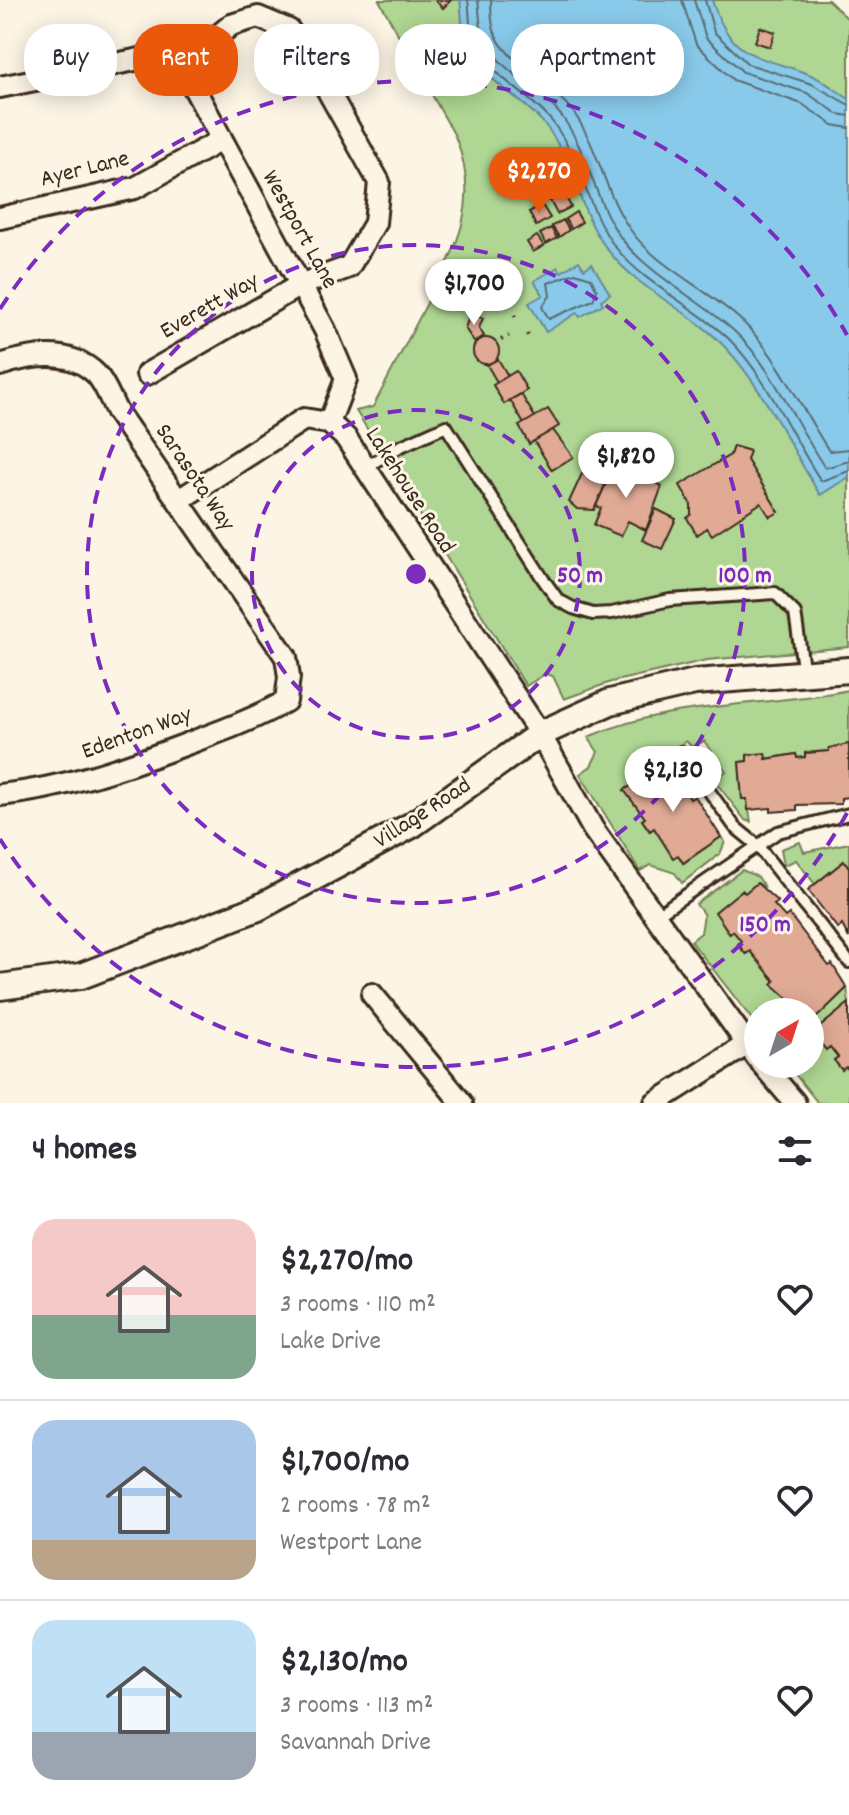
<!DOCTYPE html>
<html lang="en">
<head>
<meta charset="utf-8">
<style>
  body { margin:0; font-family:Dekko,sans-serif; background:#f2f2f3; color:#2b2b33; height:100vh; display:flex; flex-direction:column; font-size:30px; white-space:nowrap }
  * { box-sizing:border-box; margin:0 }
  p { font-size:26px; color:#7c7c81 }
  .icon { flex:none; width:44px; height:44px; fill:none; stroke:currentColor; stroke-width:2; stroke-linecap:round; stroke-linejoin:round }
  .map { position:relative; height:1103px; overflow:hidden }
  .panel { display:flex; flex-direction:column; background:#fff; flex:1 }
  .panel>* { flex:none }
  .hud { position:absolute; left:24px; top:24px; width:802px; height:72px; display:flex; gap:16px }
  .needle { width:52px; rotate:39deg }
  .tools { position:absolute; left:744px; top:998px; display:grid; gap:16px }
  .tools a { display:grid; place-items:center; width:80px; height:80px; border-radius:50%; background:#fff; box-shadow:0 4px 20px #0003; font-size:40px }
  .price { position:absolute; translate:-50% -68px; padding:0 18px; border-radius:28px; background:#fff; color:#222; font-size:26px; line-height:52px; filter:drop-shadow(0 2px 4px #0008) }
  .price::after { content:''; position:absolute; left:50%; top:48px; width:24px; height:18px; margin-left:-12px; background:inherit; clip-path:polygon(0 0,100% 0,50% 100%) }
  .price.active { background:#ea580c; color:#fff }
  ul { padding:0; list-style:none }
  li { display:flex; align-items:center; gap:24px; height:200px; padding:0 32px }
  li+li { border-top:2px solid #e1e1e2 }
  li span { display:grid; place-items:center; flex:none; width:224px; height:160px; border-radius:24px; color:#555 }
  li>.icon { margin-inline-start:auto }
  span .icon { width:96px; height:96px; fill:#fffc; stroke-width:1 }
  li b { font-size:34px }
  h2 { display:flex; justify-content:space-between; align-items:center; height:96px; padding:0 32px; font-size:34px }
  .tag { padding:0 28px; border-radius:32px; background:#fff; box-shadow:0 4px 20px #0003; font-size:28px; line-height:72px }
  .tag.active { background:#ea580c; color:#fff }
  .map>svg:first-child { display:block }
</style>
</head>
<body>
<div class="map">
<svg width="849" height="1103" viewBox="0 0 849 1103">
  <rect width="100%" height="100%" fill="#fcf5e5"/>
  <filter id="ink" filterUnits="userSpaceOnUse"><feTurbulence type="fractalNoise" baseFrequency=".0125" numOctaves="2"/><feDisplacementMap in="SourceGraphic" scale="16" xChannelSelector="R" yChannelSelector="G"/><feConvolveMatrix kernelMatrix="1 2 1 2 8 2 1 2 1" color-interpolation-filters="sRGB"/></filter>
  <g filter="url(#ink)">
    <g fill="#afd693" stroke="#758058" stroke-width="2">
      <path d="M379 0H828L849 20V647L707 660 611 682 564 699 553 676 545 674 526 686 356 411 373 407C390 375 407 342 424 309 455 250 483 204 455 136Z"/>
      <path d="M849 690V744L829 751 805 753V757L797 758 796 754 766 759 765 754 747 755V761L739 762 742 799H747L751 822 745 820 715 781 726 771 704 741 692 747 686 741 670 754 674 761 624 790 645 818 642 820 649 831 654 828 673 858 678 855 684 863 721 837 725 842 720 854 682 883 675 873 651 865 640 871 580 774 591 766 598 752 588 737C675 700 759 708 849 690Z"/>
      <polygon points="800,842 804,852 849,843 849,867 844,861 815,884 796,860 784,865 781,849"/>
      <polygon points="742,870 758,877 765,887 757,883 745,893 742,890 716,912 729,934 733,931 741,941 738,945 745,954 750,951 775,981 773,984 789,999 787,1002 795,1012 758,1012 758,1027 691,941 701,933 704,915 696,904"/>
      <polygon points="847,988 849,1003 815,1031 816,1038 826,1050 830,1047 838,1057 834,1060 842,1070 846,1067 849,1070 849,1103 818,1103 787,1064 810,1064 810,1024"/>
    </g>
    <g fill="#89caea" stroke="#6a8a98" stroke-width="2">
      <path d="M460 0H712C731 61 760 55 811 75 825 81 837 91 849 99V477L820 495C791 448 762 385 724 346 691 311 642 292 611 254 580 218 576 168 549 130 525 96 474 79 464 36 461 25 462 12 460 0Z"/>
      <polygon points="579,261 584,269 592,264 610,294 601,300 603,304 580,317 577,313 546,332 529,303 543,295 534,281 558,267 561,272"/>
    </g>
    <g fill="none" stroke-linecap="round" stroke-linejoin="round">
      <g stroke="#5a6a70" stroke-width="2">
        <path d="M468 0C470 12 469 25 472 36 484 75 531 93 554 124 582 162 587 211 616 248 645 285 695 306 729 339 768 378 791 436 821 481L849 471"/>
        <path d="M478 0C480 12 479 25 483 36 497 71 541 88 563 118 591 157 595 207 625 243 652 276 701 301 734 331 771 364 797 426 825 468L849 461"/>
        <path d="M491 0C491 10 491 21 494 30 502 60 554 85 574 113 600 150 605 196 632 232 657 267 713 292 745 324 780 359 802 410 829 451L849 449"/>
        <polyline points="682,0 696,44 733,80 802,104 833,125 849,128"/>
        <polyline points="694,0 706,38 743,72 807,93 838,114 849,116"/>
        <polyline points="705,0 714,32 748,64 812,84 849,105"/>
        <polygon points="575,273 591,278 597,290 593,300 549,319 542,307 550,296 548,283"/>
      </g>
    </g>
    <g fill="#e0aa95" stroke="#3b2a1e" stroke-width="2">
      <polygon points="435,0 451,0 443,8"/>
      <polygon points="760,27 775,32 770,47 755,42"/>
      <polygon points="447,42 466,75 449,85 430,52"/>
      <polygon points="500,171 513,175 508,191 495,187"/>
      <polygon points="564,193 571,207 557,214 550,201"/>
      <polygon points="542,205 550,218 536,226 529,212"/>
      <polygon points="576,212 582,222 571,229 565,219"/>
      <polygon points="563,220 569,230 559,237 552,226"/>
      <polygon points="551,228 557,238 546,244 540,234"/>
      <polygon points="537,236 544,246 533,252 527,242"/>
      <polygon points="470,314 483,318 479,328 484,336 474,342 465,328"/>
      <circle cx="486" cy="351" r="13"/>
      <polygon points="498,359 508,376 497,382 487,365"/>
      <polygon points="516,371 527,390 504,404 493,385"/>
      <polygon points="521,394 535,417 524,424 510,400"/>
      <polygon points="548,409 559,426 529,444 519,426"/>
      <polygon points="553,430 573,457 552,470 534,441"/>
      <polygon points="733,446 750,451 747,460 779,512 770,517 761,503 712,535 707,528 697,535 687,518 691,515 691,505 680,485 730,455"/>
      <polygon points="605,462 622,470 624,467 662,486 646,530 628,521 621,536 594,525 601,508 596,506 609,476 601,472"/>
      <polygon points="586,465 609,476 594,510 577,509 569,502"/>
      <polygon points="656,509 676,519 662,549 642,540"/>
      <polygon points="849,744 849,797 841,798 841,804 797,805 797,810 771,812 771,808 748,810 747,799 742,799 739,762 747,761 747,755 765,753 766,759 796,754 797,758 805,757 805,753 829,751 829,748"/>
      <polygon points="667,765 670,769 673,767 690,799 695,796 721,837 683,863 678,855 673,858 654,828 650,831 642,820 645,818 624,790"/>
      <polygon points="844,861 849,867 849,938 842,925 838,929 808,890"/>
      <polygon points="757,883 778,902 774,905 785,917 789,914 829,966 832,964 847,988 810,1024 810,1012 795,1012 786,1002 789,999 772,984 775,981 750,951 746,954 738,944 741,941 733,931 730,934 715,912 742,890 745,893"/>
      <polygon points="849,1003 849,1070 846,1067 842,1070 834,1060 838,1057 830,1047 826,1050 816,1038 819,1035 815,1031"/>
    </g>
    <g fill="none" stroke-linecap="round" stroke-linejoin="round">
      <g stroke="#3b2a1e" stroke-width="16">
        <g id="service">
          <polyline points="366,467 399,447 446,426 543,579 558,600 573,608 593,614 612,613 670,600 775,593 795,613 804,674"/>
          <polyline points="681,752 735,827 757,845 849,962"/>
          <polyline points="654,917 778,832 849,814"/>
        </g>
      </g>
      <g stroke="#3b2a1e" stroke-width="26">
        <g id="minor">
          <polyline points="0,87 155,56 188,77 325,330 346,379 329,423"/>
          <polyline points="0,218 135,188 221,140"/>
          <path d="M0 365C30 355 70 348 96 374 105 383 111 401 117 412L286 657 289 677 286 701C253 720 219 732 184 745 123 768 65 788 0 795"/>
          <polyline points="147,374 300,285 349,267 375,223 379,182 319,75 289,30 258,17 231,25 176,70"/>
          <polyline points="179,500 304,419 329,423 346,438 540,734 593,829 758,1059"/>
          <polyline points="372,994 462,1103"/>
          <polyline points="762,1064 795,1103"/>
          <polyline points="655,1103 746,1045"/>
        </g>
      </g>
      <g stroke="#3b2a1e" stroke-width="30">
        <polyline id="tertiary" points="0,987 81,976 258,908 412,825 540,734 610,702 695,682 849,670"/>
      </g>
      <g stroke="#3b2a1e" stroke-width="4" stroke-dasharray="2 6" stroke-linecap="butt">
        <polyline points="514,315 517,320"/>
        <polyline points="527,334 529,339"/>
        <polyline points="501,340 509,336"/>
      </g>
      <use href="#service" stroke="#fcf5e5" stroke-width="10"/>
      <use href="#minor" stroke="#fcf5e5" stroke-width="20"/>
      <use href="#tertiary" stroke="#fcf5e5" stroke-width="24"/>
    </g>
  </g>
  <g fill="none" stroke="#7b2cbf" stroke-width="4" stroke-dasharray="14 10">
    <circle cx="416" cy="574" r="164"/>
    <circle cx="416" cy="574" r="329"/>
    <path d="M847 813A493 493 0 0 1 0 839M0 309A493 493 0 0 1 847 335"/>
  </g>
  <g text-anchor="middle" dominant-baseline="central" stroke-width="6" stroke-linejoin="round" paint-order="stroke">
    <g font-size="24" fill="#3b2a1e" stroke="#fcf5e5">
      <text transform="translate(85 170) rotate(-14)">Ayer Lane</text>
      <text transform="translate(299 230) rotate(61)">Westport Lane</text>
      <text transform="translate(210 307) rotate(-30)">Everett Way</text>
      <text transform="translate(194 478) rotate(56)">Sarasota Way</text>
      <text transform="translate(409 491) rotate(57)">Lakehouse Road</text>
      <text transform="translate(137 734) rotate(-20)">Edenton Way</text>
      <text transform="translate(423 814) rotate(-33)">Village Road</text>
    </g>
  </g>
  <circle cx="416" cy="574" r="12" fill="#7b2cbf" stroke="#fcf5e5" stroke-width="4"/>
  <g font-size="24" text-anchor="middle" font-weight="bold" fill="#7b2cbf" stroke="#fcf5e5" stroke-width="6" stroke-linejoin="round" paint-order="stroke">
    <text x="580" y="582">50 m</text>
    <text x="745" y="582">100 m</text>
    <text x="765" y="931">150 m</text>
  </g>
</svg>
<div class="tools">
<a><svg class="needle" viewBox="-14 -14 28 28"><path d="M0-13l5 13h-10z" fill="#e53935"/><path d="M0 13l5-13h-10z" fill="#7c7c81"/></svg></a>
</div>
<b class="price active" style="left:539px;top:215px">$2,270</b>
<b class="price" style="left:474px;top:327px">$1,700</b>
<b class="price" style="left:626px;top:500px">$1,820</b>
<b class="price" style="left:673px;top:814px">$2,130</b>
<div class="hud">
<a class="tag">Buy</a>
<a class="tag active">Rent</a>
<a class="tag">Filters</a>
<a class="tag">New</a>
<a class="tag">Apartment</a>
</div>
</div>
<section class="panel">
<h2>4 homes<svg class="icon" aria-label="filters" viewBox="0 0 24 24"><path d="M4 7h16M4 17h16"/><circle cx="9" cy="7" r="2"/><circle cx="15" cy="17" r="2"/></svg></h2>
<ul>
<li><span style="background:linear-gradient(#f6c9c9 60%,#7fa58c 0)"><svg class="icon" aria-label="home" viewBox="0 0 24 24"><path d="M3 11l9-7 9 7M6 9v11h12V9"/></svg></span><div><b>$2,270/mo</b><p>3 rooms · 110 m²</p><p>Lake Drive</p></div><svg class="icon" aria-label="heart" viewBox="0 0 24 24"><path d="M12 20l-8-8c-3-5 5-10 8-4 3-6 11-1 8 4z"/></svg></li>
<li><span style="background:linear-gradient(#a9c7e8 75%,#b9a48a 0)"><svg class="icon" aria-label="home" viewBox="0 0 24 24"><path d="M3 11l9-7 9 7M6 9v11h12V9"/></svg></span><div><b>$1,700/mo</b><p>2 rooms · 78 m²</p><p>Westport Lane</p></div><svg class="icon" aria-label="heart" viewBox="0 0 24 24"><path d="M12 20l-8-8c-3-5 5-10 8-4 3-6 11-1 8 4z"/></svg></li>
<li><span style="background:linear-gradient(#bfe0f5 70%,#9aa5b1 0)"><svg class="icon" aria-label="home" viewBox="0 0 24 24"><path d="M3 11l9-7 9 7M6 9v11h12V9"/></svg></span><div><b>$2,130/mo</b><p>3 rooms · 113 m²</p><p>Savannah Drive</p></div><svg class="icon" aria-label="heart" viewBox="0 0 24 24"><path d="M12 20l-8-8c-3-5 5-10 8-4 3-6 11-1 8 4z"/></svg></li>
</ul>
</section>
</body>
</html>
